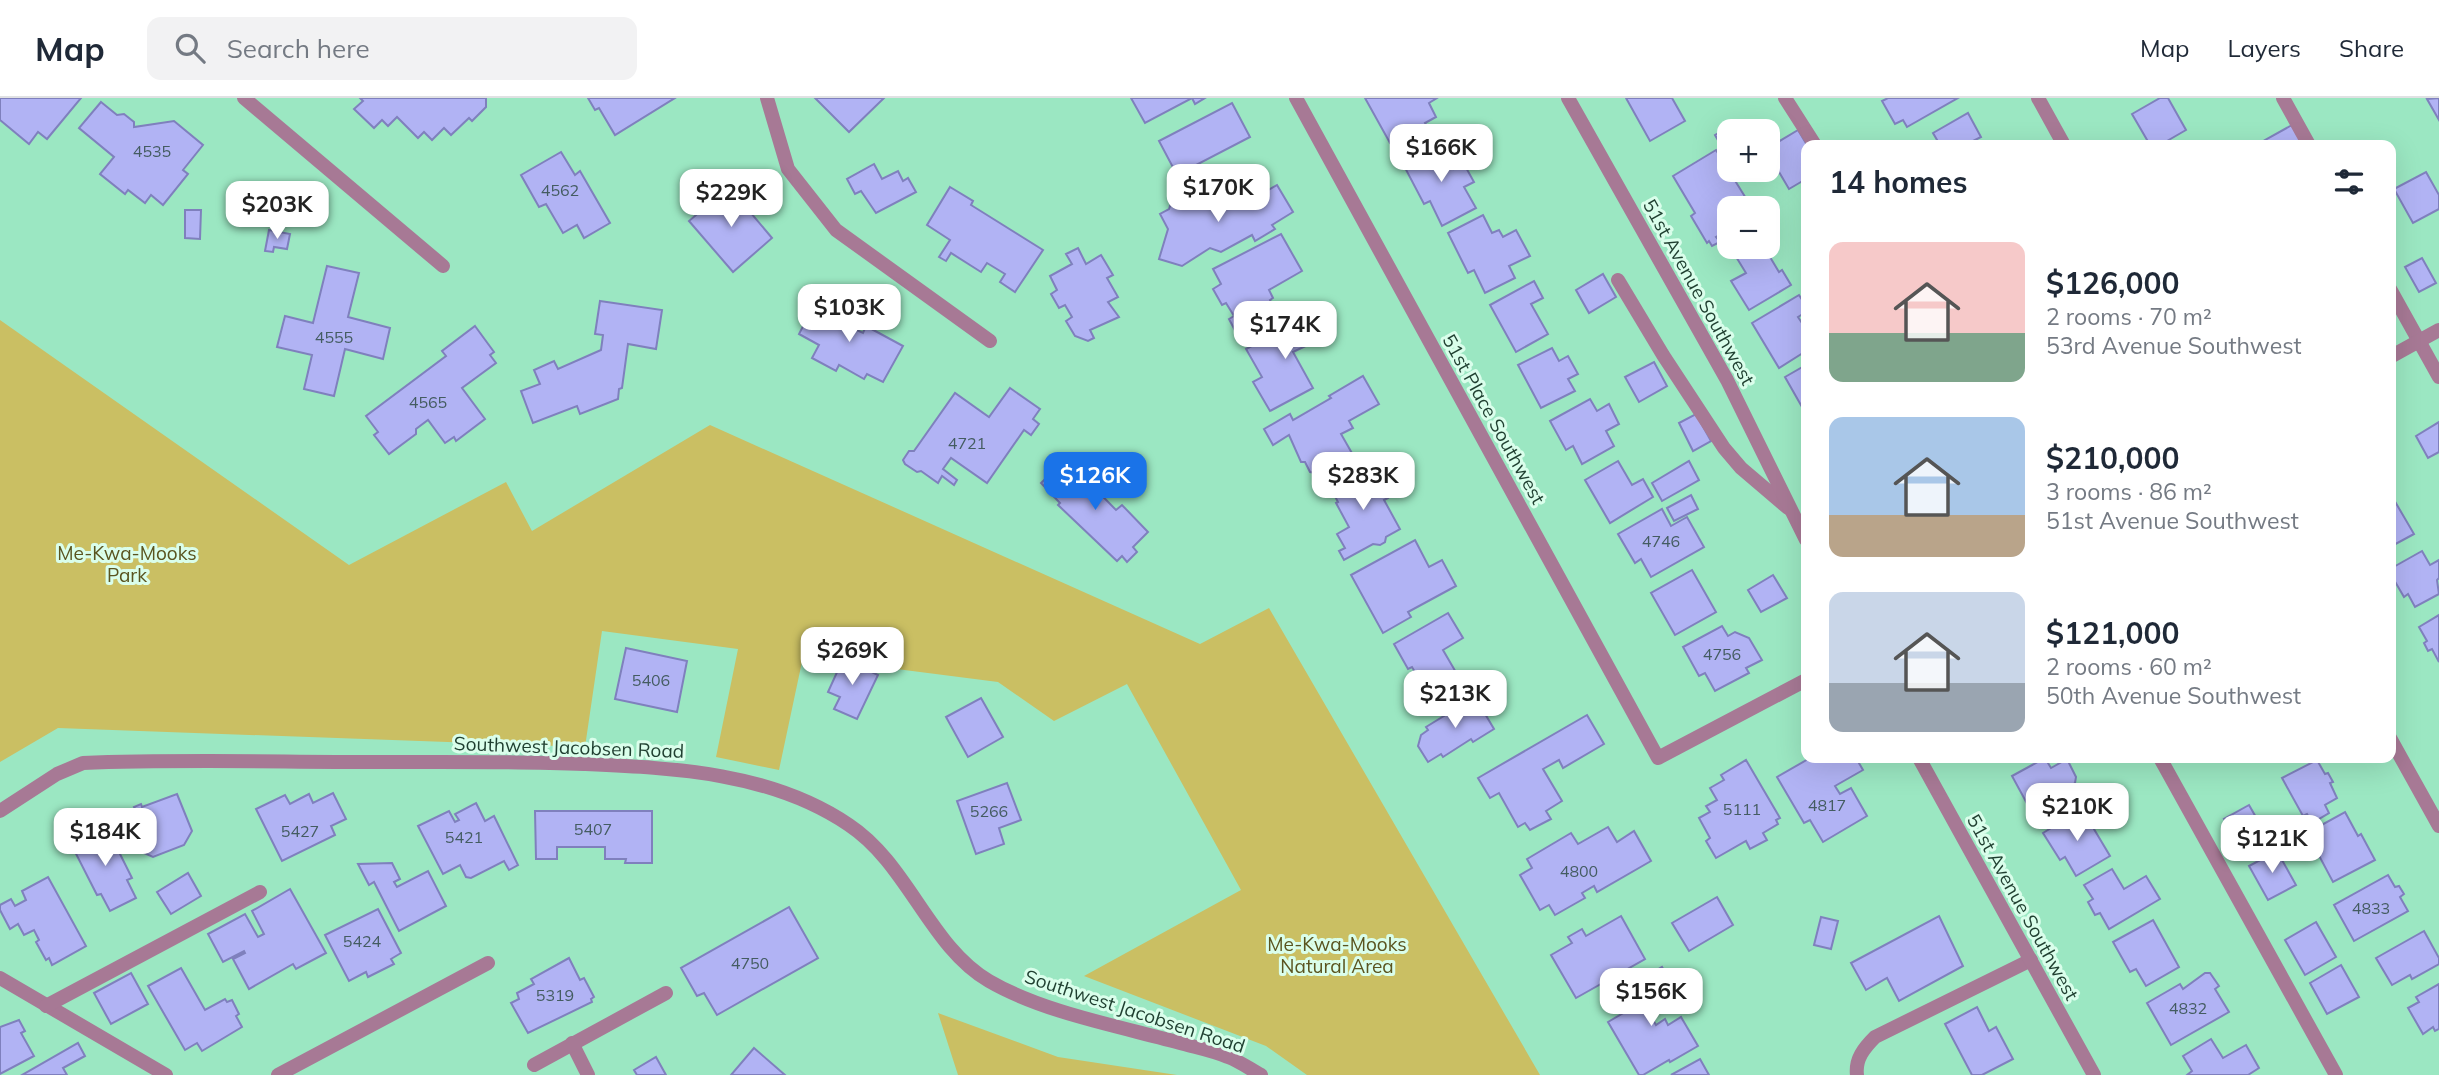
<!DOCTYPE html>
<html lang="en">
<head>
<meta charset="utf-8">
<style>
  body { margin:0; font-family:Mulish,sans-serif; background:#f2f2f3; color:#1f2937; height:100vh; display:flex; flex-direction:column; font-size:26px; white-space:nowrap }
  * { box-sizing:border-box; margin:0 }
  p { font-size:23px; color:#747a83 }
  .icon { flex:none; width:38px; height:38px; fill:none; stroke:currentColor; stroke-width:2; stroke-linecap:round; stroke-linejoin:round }
  .map { position:relative; flex:1; overflow:hidden }
  .side { position:absolute; left:1801px; top:42px; width:595px; height:623px; display:flex; flex-direction:column; background:#fff; border-radius:14px; box-shadow:0 7px 28px #0002 }
  .side>* { flex:none }
  .tools { position:absolute; left:1717px; top:21px; display:grid; gap:14px }
  .tools a { display:grid; place-items:center; width:63px; height:63px; border-radius:14px; background:#fff; box-shadow:0 7px 28px #0002; font-size:35px }
  .price { position:absolute; translate:-50% -60px; padding:0 16px; border-radius:14px; background:#fff; color:#222; font-size:23px; line-height:46px; filter:drop-shadow(0 2px 4px #0008) }
  .price::after { content:''; position:absolute; left:50%; top:42px; width:21px; height:16px; margin-left:-10px; background:inherit; clip-path:polygon(0 0,100% 0,50% 100%) }
  .price.active { background:#1a73e8; color:#fff }
  ul { padding:0; list-style:none }
  li { display:flex; align-items:center; gap:21px; height:175px; padding:0 28px }
  li span { display:grid; place-items:center; flex:none; width:196px; height:140px; border-radius:14px; color:#555 }
  li>.icon { margin-inline-start:auto }
  span .icon { width:84px; height:84px; fill:#fffc; stroke-width:1 }
  li b { font-size:30px }
  h2 { display:flex; justify-content:space-between; align-items:center; height:84px; padding:0 28px; font-size:30px }
  header { display:flex; align-items:center; gap:42px; box-sizing:border-box; height:98px; padding:0 35px; background:#fff; border-bottom:2px solid #e0e1e3 }
  header strong { font-size:33px }
  nav { display:flex; gap:38px; margin-inline-start:auto; font-size:24px }
  .search { width:490px; height:63px; background:#f2f2f3; display:flex; align-items:center; gap:18px; box-sizing:border-box; padding:0 24px; border-radius:14px; color:#747a83; font-size:26px }
  .map>svg:first-child { display:block }
</style>
</head>
<body>
<header>
<strong>Map</strong>
<div class="search"><svg class="icon" aria-label="search" viewBox="0 0 24 24"><circle cx="10" cy="10" r="6"/><path d="M15 15l6 6"/></svg>Search here</div>
<nav><a>Map</a><a>Layers</a><a>Share</a></nav>
</header>
<div class="map">
<svg width="2439" height="977" viewBox="0 0 2439 977">
  <rect width="100%" height="100%" fill="#9be7c2"/>
  <g fill="#cabf63">
    <polygon points="0,222 349,467 506,384 532,433 710,327 1200,546 1269,510 1540,977 1307,977 1266,948 1084,878 1241,792 1127,586 1054,623 998,584 803,559 779,672 716,659 738,551 602,533 585,649 58,630 0,664"/>
    <polygon points="938,915 1058,959 1177,977 958,977"/>
  </g>
  <g fill="#b1b3f4" stroke="#7f80bd" stroke-width="2">
    <polygon points="0,0 81,0 47,41 38,34 29,46 0,22"/>
    <polygon points="360,0 486,0 486,9 472,23 469,20 451,37 444,30 432,42 424,34 418,40 397,19 388,28 382,22 374,30 354,11 363,3"/>
    <polygon points="588,0 675,0 615,37 599,10 595,12"/>
    <polygon points="815,0 884,0 849,34"/>
    <polygon points="1131,0 1205,0 1195,6 1192,0 1145,25"/>
    <polygon points="1365,0 1437,0 1429,5 1436,19 1425,25 1432,38 1403,54 1396,42 1390,45"/>
    <polygon points="1626,0 1672,0 1685,23 1650,43"/>
    <polygon points="1888,0 1958,0 1907,29 1903,22 1895,26 1882,3"/>
    <polygon points="2160,0 2168,0 2186,32 2160,47 2150,47 2132,16"/>
    <polygon points="2439,0 2439,22 2427,1"/>
    <polygon points="101,4 117,17 124,16 134,24 134,29 174,23 203,47 183,72 188,76 163,107 151,97 145,105 128,92 125,96 100,76 114,59 79,30"/>
    <polygon points="1232,5 1250,39 1177,77 1159,43"/>
    <polygon points="1968,15 1981,39 1973,43 1975,47 1940,47 1933,35"/>
    <polygon points="1735,25 1739,33 1729,33 1729,61 1715,37"/>
    <polygon points="2292,27 2303,47 2259,47 2258,46"/>
    <polygon points="1798,32 1807,47 1806,81 1789,91 1768,55 1768,50"/>
    <polygon points="1440,46 1454,71 1464,66 1474,84 1464,89 1476,110 1442,128 1430,103 1424,106 1403,66"/>
    <polygon points="1716,52 1752,110 1729,110 1729,131 1716,139 1720,144 1712,148 1709,143 1707,145 1691,118 1695,115 1673,78"/>
    <polygon points="561,54 575,77 580,73 610,125 584,140 577,127 563,135 546,106 539,109 521,77"/>
    <polygon points="874,66 882,81 898,73 903,83 908,80 916,94 876,115 861,93 855,96 847,81"/>
    <polygon points="2426,74 2439,97 2439,111 2413,125 2394,91"/>
    <polygon points="1277,87 1293,114 1272,127 1275,131 1255,143 1252,137 1221,154 1210,150 1182,168 1159,161 1168,131 1160,116 1169,111 1172,102 1177,104 1179,98 1188,101 1189,95 1237,110"/>
    <polygon points="729,89 772,140 733,174 689,123"/>
    <polygon points="950,89 973,103 971,107 1043,152 1015,194 1000,184 1005,176 987,165 981,174 951,155 946,163 939,159 950,142 927,127"/>
    <polygon points="185,112 201,112 200,141 185,140"/>
    <polygon points="1483,117 1492,135 1499,132 1503,139 1516,132 1530,158 1509,168 1515,180 1485,195 1474,172 1468,175 1448,135"/>
    <polygon points="269,132 290,136 287,151 274,149 273,154 265,153"/>
    <polygon points="1281,136 1302,173 1269,192 1273,200 1270,202 1280,220 1239,240 1229,221 1234,218 1226,205 1222,207 1213,191 1221,186 1213,171"/>
    <polygon points="1730,149 1764,149 1779,174 1782,172 1791,187 1749,212 1731,183 1746,175"/>
    <polygon points="1078,150 1086,166 1101,157 1113,177 1107,180 1118,199 1108,204 1119,219 1090,232 1094,240 1088,243 1075,238 1066,223 1072,219 1065,207 1059,210 1051,196 1057,192 1050,178 1072,166 1066,156"/>
    <polygon points="2422,160 2436,185 2419,194 2405,169"/>
    <polygon points="327,168 359,175 348,219 390,230 383,261 345,251 334,298 304,291 312,257 277,249 285,218 313,225"/>
    <polygon points="1603,176 1616,199 1589,215 1576,192"/>
    <polygon points="1534,183 1543,200 1531,206 1548,236 1516,254 1490,207"/>
    <polygon points="1799,197 1806,208 1806,214 1798,219 1806,231 1806,253 1779,270 1752,225"/>
    <polygon points="600,203 662,212 656,251 628,246 622,290 619,291 618,301 580,316 577,308 533,325 521,293 540,286 534,272 554,263 558,271 601,252 603,237 595,236"/>
    <polygon points="816,203 851,222 848,228 863,235 866,228 903,248 883,284 867,276 864,281 839,267 836,273 812,260 819,247 799,236"/>
    <polygon points="1323,211 1332,228 1311,239 1314,244 1293,254 1313,290 1270,313 1253,284 1262,279 1246,251"/>
    <polygon points="475,228 494,254 490,257 496,265 462,290 485,321 456,343 454,339 445,345 428,322 416,331 416,336 389,356 374,337 378,334 366,318 446,258 442,253"/>
    <polygon points="1552,250 1559,263 1568,258 1578,276 1568,281 1575,293 1541,310 1518,267"/>
    <polygon points="1654,264 1667,288 1639,304 1625,279"/>
    <polygon points="1806,267 1806,316 1785,279"/>
    <polygon points="1363,278 1379,306 1349,323 1353,330 1341,336 1353,357 1321,376 1320,373 1316,375 1310,374 1305,364 1301,364 1289,337 1273,347 1264,331 1290,316 1293,322 1331,300 1329,298"/>
    <polygon points="1010,290 1040,311 1033,321 1039,326 1031,337 1024,332 987,385 951,360 943,371 957,382 954,387 942,378 938,385 921,373 917,374 905,366 903,362 909,353 914,353 955,295 989,319"/>
    <polygon points="1590,301 1597,313 1609,306 1619,326 1606,333 1614,348 1582,366 1573,348 1566,352 1550,323"/>
    <polygon points="1696,316 1711,343 1693,353 1679,325"/>
    <polygon points="2439,324 2439,354 2428,360 2416,338"/>
    <polygon points="1066,361 1116,412 1122,407 1148,434 1133,449 1137,454 1127,464 1122,458 1117,463 1058,407 1060,405 1041,385"/>
    <polygon points="1618,363 1632,387 1643,381 1653,399 1610,425 1585,382"/>
    <polygon points="1689,363 1699,382 1662,403 1652,385"/>
    <polygon points="1370,367 1388,400 1384,402 1400,431 1386,439 1385,444 1380,447 1373,446 1344,462 1339,453 1345,450 1337,436 1349,429 1336,405 1338,404 1330,389"/>
    <polygon points="2390,395 2414,436 2390,449"/>
    <polygon points="1691,397 1698,411 1674,423 1667,410"/>
    <polygon points="1662,411 1671,428 1687,419 1704,449 1651,479 1641,461 1635,465 1618,436"/>
    <polygon points="1415,442 1429,469 1442,462 1456,488 1408,514 1411,519 1383,535 1351,477"/>
    <polygon points="2422,453 2430,467 2439,462 2439,480 2437,482 2439,496 2415,509 2408,496 2404,499 2390,475 2390,471"/>
    <polygon points="1692,472 1716,514 1675,537 1651,495"/>
    <polygon points="1773,477 1787,500 1761,514 1748,492"/>
    <polygon points="1448,515 1463,540 1443,552 1457,576 1426,593 1412,569 1408,571 1394,546"/>
    <polygon points="2439,517 2439,564 2432,551 2428,553 2424,545 2427,543 2419,529"/>
    <polygon points="1722,528 1728,538 1735,534 1749,540 1762,562 1746,570 1749,575 1715,593 1705,575 1699,578 1683,549"/>
    <polygon points="626,550 687,563 677,614 615,601"/>
    <polygon points="849,557 863,564 861,569 878,577 857,621 834,611 840,599 828,594 843,561 846,563"/>
    <polygon points="1475,599 1494,631 1473,644 1471,641 1443,659 1441,656 1428,664 1418,648 1421,637 1428,632 1426,629"/>
    <polygon points="981,600 1003,639 968,659 946,619"/>
    <polygon points="1587,617 1604,646 1563,670 1559,662 1543,671 1562,703 1546,713 1551,721 1530,732 1525,725 1518,729 1499,695 1490,700 1478,680"/>
    <polygon points="1810,660 1856,660 1863,672 1835,688 1840,696 1851,690 1867,718 1823,744 1810,722 1804,725 1777,679"/>
    <polygon points="2045,660 2051,670 2067,661 2076,679 2075,685 2063,692 2070,704 2036,722 2012,678"/>
    <polygon points="1746,662 1780,720 1776,722 1778,726 1763,735 1767,742 1750,751 1746,743 1716,760 1706,743 1710,740 1699,720 1710,714 1706,708 1717,702 1710,690 1724,682 1721,677"/>
    <polygon points="2317,662 2325,676 2328,675 2333,684 2330,685 2337,700 2325,707 2329,715 2312,725 2307,716 2303,718 2282,680"/>
    <polygon points="1007,685 1021,722 999,730 1004,746 976,756 957,703"/>
    <polygon points="333,695 346,721 331,728 335,737 282,763 256,711 285,697 290,706 309,696 313,705"/>
    <polygon points="177,696 192,733 184,747 153,759 144,755 135,732 140,731 132,712 135,711 134,709 141,706 142,709"/>
    <polygon points="476,705 485,723 494,718 518,767 509,772 504,763 471,780 466,779 460,767 443,776 418,728 449,713 455,724 459,722 455,716"/>
    <polygon points="2249,707 2265,735 2240,750 2224,721"/>
    <polygon points="2082,711 2110,758 2076,778 2065,759 2060,762 2043,735"/>
    <polygon points="535,713 652,713 652,765 625,765 626,761 605,761 605,749 557,749 557,761 536,761"/>
    <polygon points="2345,714 2358,738 2361,736 2375,762 2333,784 2307,735"/>
    <polygon points="106,728 132,780 127,782 136,800 110,813 101,796 97,797 71,746"/>
    <polygon points="1608,729 1617,744 1634,733 1651,763 1597,794 1594,788 1582,795 1585,800 1555,817 1549,807 1540,812 1520,777 1532,770 1527,761 1571,735 1578,746"/>
    <polygon points="2277,753 2296,787 2268,802 2249,768"/>
    <polygon points="392,765 400,781 394,784 397,789 428,773 446,808 399,833 374,784 369,787 358,766"/>
    <polygon points="2112,771 2124,791 2146,778 2160,801 2109,831 2100,815 2095,817 2088,804 2093,801 2084,787"/>
    <polygon points="188,775 201,798 171,816 157,794"/>
    <polygon points="2388,777 2395,789 2399,788 2404,796 2400,799 2408,813 2354,843 2334,807"/>
    <polygon points="48,779 86,848 52,867 49,860 46,862 36,844 39,842 34,832 24,837 18,826 10,831 0,812 0,807 11,801 15,808 26,802 22,793"/>
    <polygon points="290,791 326,855 296,871 293,866 249,891 233,861 245,855 244,853 223,864 208,836 245,816 258,839 264,836 252,813"/>
    <polygon points="1717,799 1733,827 1689,853 1672,825"/>
    <polygon points="789,809 818,860 717,917 704,895 697,898 681,870"/>
    <polygon points="378,811 401,855 391,861 394,866 368,879 366,874 349,883 325,837"/>
    <polygon points="1621,818 1645,861 1576,900 1551,857 1572,845 1568,839 1582,831 1586,838"/>
    <polygon points="1939,818 1963,868 1899,903 1887,880 1866,892 1851,865"/>
    <polygon points="1821,819 1838,823 1831,851 1814,847"/>
    <polygon points="2153,822 2179,869 2146,888 2136,871 2130,874 2113,844"/>
    <polygon points="2316,824 2336,859 2305,877 2285,842"/>
    <polygon points="2424,833 2439,860 2439,866 2412,881 2410,877 2392,887 2376,860"/>
    <polygon points="569,860 580,882 584,880 594,899 591,901 592,904 528,935 511,905 519,901 517,895 534,886 531,881"/>
    <polygon points="2341,867 2359,899 2327,916 2310,885"/>
    <polygon points="1662,869 1674,890 1645,908 1656,927 1665,921 1668,927 1681,919 1698,948 1670,964 1669,962 1643,977 1639,977 1608,924 1642,904 1632,887"/>
    <polygon points="181,870 205,912 225,901 227,904 232,902 239,916 236,918 242,929 202,953 197,945 185,952 148,888"/>
    <polygon points="131,875 148,906 111,926 94,895"/>
    <polygon points="2205,875 2210,875 2219,888 2215,891 2229,914 2171,947 2147,905 2180,886 2183,891"/>
    <polygon points="2439,886 2439,931 2435,933 2433,929 2423,936 2408,910 2419,904 2416,899"/>
    <polygon points="1977,909 1989,933 1996,929 2013,961 1982,977 1972,977 1945,926"/>
    <polygon points="19,922 25,933 21,935 34,958 0,976 0,929"/>
    <polygon points="2211,941 2223,960 2246,947 2259,970 2248,977 2187,977 2192,973 2183,958"/>
    <polygon points="78,945 85,958 63,970 67,977 22,977"/>
    <polygon points="754,950 785,977 731,977"/>
    <polygon points="656,959 666,977 637,977 634,972"/>
    <polygon points="1700,961 1709,977 1671,977"/>
  </g>
  <g fill="none" stroke-linecap="round" stroke-linejoin="round">
    <g stroke="#a77995" stroke-width="14">
      <polyline points="1785,0 1815,47"/>
      <polyline points="2283,0 2309,47"/>
      <polyline points="1618,182 1663,257 1724,350 1741,370 1788,410"/>
      <polyline points="2390,191 2439,279"/>
      <polyline points="2160,660 2336,977"/>
      <polyline points="0,880 166,977"/>
      <polyline points="46,908 260,794"/>
      <polyline points="572,945 588,977"/>
      <polyline points="534,967 666,895"/>
      <path d="M1857 977C1855 961 1864 950 1875 939L2031 862"/>
    </g>
    <g stroke="#a77995" stroke-width="14">
      <polyline points="244,0 443,168"/>
      <polyline points="767,0 788,71 836,132 990,243"/>
      <polyline points="1296,0 1658,660 1806,582"/>
      <polyline points="1568,0 1727,282 1806,442"/>
      <polyline points="2038,0 2064,47"/>
      <polyline points="2390,259 2439,232"/>
      <polyline points="2390,640 2439,728"/>
      <polyline points="1919,660 2094,977"/>
      <polyline points="278,977 488,865"/>
    </g>
    <path stroke="#a77995" stroke-width="14" d="M0 713 57 676 83 665C179 661 276 664 372 664 443 664 513 663 584 666 674 670 771 674 849 727 908 766 930 849 989 883 1044 915 1123 929 1184 946 1199 950 1214 953 1228 959 1239 963 1250 971 1261 977"/>
  </g>
  <g text-anchor="middle" dominant-baseline="central" stroke-width="6" stroke-linejoin="round" paint-order="stroke">
    <g font-size="16" fill="#445c61">
      <text x="152" y="53">4535</text>
      <text x="560" y="92">4562</text>
      <text x="334" y="239">4555</text>
      <text x="428" y="304">4565</text>
      <text x="967" y="345">4721</text>
      <text x="1661" y="443">4746</text>
      <text x="1722" y="556">4756</text>
      <text x="651" y="582">5406</text>
      <text x="1827" y="707">4817</text>
      <text x="1742" y="711">5111</text>
      <text x="989" y="713">5266</text>
      <text x="593" y="731">5407</text>
      <text x="300" y="733">5427</text>
      <text x="464" y="739">5421</text>
      <text x="1579" y="773">4800</text>
      <text x="2371" y="810">4833</text>
      <text x="362" y="843">5424</text>
      <text x="750" y="865">4750</text>
      <text x="555" y="897">5319</text>
      <text x="2188" y="910">4832</text>
    </g>
    <g font-size="19" fill="#1f3f30" stroke="#dafeeb">
      <text transform="translate(1699 194) rotate(61)">51st Avenue Southwest</text>
      <text transform="translate(1494 321) rotate(61)">51st Place Southwest</text>
      <text transform="translate(569 649) rotate(2)">Southwest Jacobsen Road</text>
      <text transform="translate(2023 809) rotate(61)">51st Avenue Southwest</text>
      <text transform="translate(1135 913) rotate(18)">Southwest Jacobsen Road</text>
    </g>
    <g font-size="19" fill="#5a541f" stroke="#dafeeb">
      <text x="127" y="455">Me-Kwa-Mooks<tspan x="127" dy="22">Park</tspan></text>
      <text x="1337" y="846">Me-Kwa-Mooks<tspan x="1337" dy="22">Natural Area</tspan></text>
    </g>
  </g>
</svg>
<div class="tools">
<a>+</a>
<a>−</a>
</div>
<b class="price" style="left:1441px;top:86px">$166K</b>
<b class="price" style="left:1218px;top:126px">$170K</b>
<b class="price" style="left:731px;top:131px">$229K</b>
<b class="price" style="left:277px;top:143px">$203K</b>
<b class="price" style="left:849px;top:246px">$103K</b>
<b class="price" style="left:1285px;top:263px">$174K</b>
<b class="price active" style="left:1095px;top:414px">$126K</b>
<b class="price" style="left:1363px;top:414px">$283K</b>
<b class="price" style="left:852px;top:589px">$269K</b>
<b class="price" style="left:1455px;top:632px">$213K</b>
<b class="price" style="left:2077px;top:745px">$210K</b>
<b class="price" style="left:105px;top:770px">$184K</b>
<b class="price" style="left:2272px;top:777px">$121K</b>
<b class="price" style="left:1651px;top:930px">$156K</b>
<section class="side">
<h2>14 homes<svg class="icon" aria-label="filters" viewBox="0 0 24 24"><path d="M4 7h16M4 17h16"/><circle cx="9" cy="7" r="2"/><circle cx="15" cy="17" r="2"/></svg></h2>
<ul>
<li><span style="background:linear-gradient(#f6c9c9 65%,#7fa58c 0)"><svg class="icon" aria-label="home" viewBox="0 0 24 24"><path d="M3 11l9-7 9 7M6 9v11h12V9"/></svg></span><div><b>$126,000</b><p>2 rooms · 70 m²</p><p>53rd Avenue Southwest</p></div></li>
<li><span style="background:linear-gradient(#a9c7e8 70%,#b9a48a 0)"><svg class="icon" aria-label="home" viewBox="0 0 24 24"><path d="M3 11l9-7 9 7M6 9v11h12V9"/></svg></span><div><b>$210,000</b><p>3 rooms · 86 m²</p><p>51st Avenue Southwest</p></div></li>
<li><span style="background:linear-gradient(#c9d6e8 65%,#9aa5b1 0)"><svg class="icon" aria-label="home" viewBox="0 0 24 24"><path d="M3 11l9-7 9 7M6 9v11h12V9"/></svg></span><div><b>$121,000</b><p>2 rooms · 60 m²</p><p>50th Avenue Southwest</p></div></li>
</ul>
</section>
</div>
</body>
</html>
